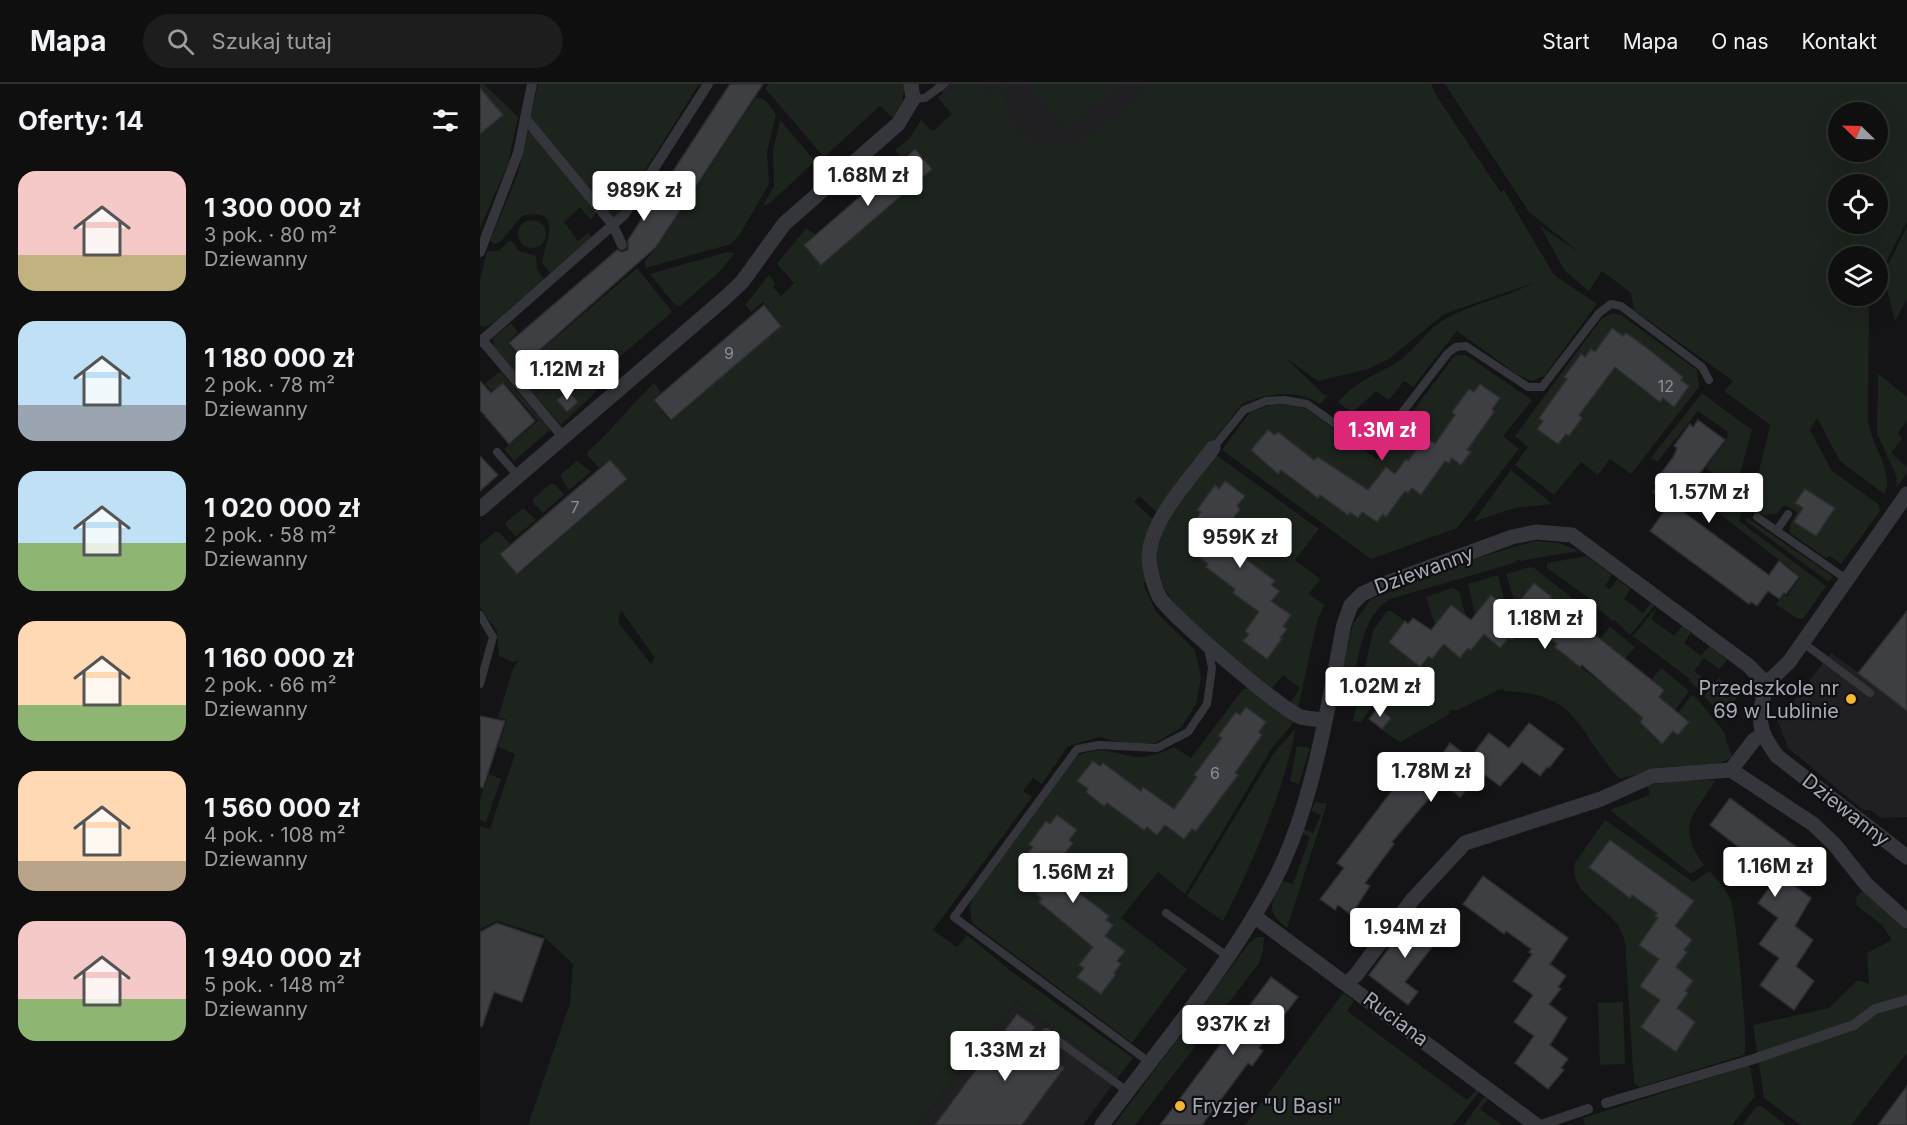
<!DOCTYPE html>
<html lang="pl">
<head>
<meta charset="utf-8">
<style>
  body { margin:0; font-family:Inter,sans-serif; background:#1d1d1e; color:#f1f3f6; height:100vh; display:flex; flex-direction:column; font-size:22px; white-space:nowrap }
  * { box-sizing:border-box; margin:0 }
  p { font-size:20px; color:#9b9c9f }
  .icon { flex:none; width:33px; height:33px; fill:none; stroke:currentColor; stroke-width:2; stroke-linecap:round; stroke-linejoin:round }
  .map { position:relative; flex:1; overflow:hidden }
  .sheet { display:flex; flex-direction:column; background:#0f0f10; width:480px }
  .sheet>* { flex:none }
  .needle { width:39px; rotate:293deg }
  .fabs { position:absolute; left:1348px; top:18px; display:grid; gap:12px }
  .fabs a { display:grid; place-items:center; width:60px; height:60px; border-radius:50%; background:#0f0f10; box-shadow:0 6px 24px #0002,0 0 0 2px #2f2f30; font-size:30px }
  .price { position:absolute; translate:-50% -51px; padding:0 14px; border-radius:6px; background:#fff; color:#222; font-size:20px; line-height:39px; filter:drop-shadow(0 2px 3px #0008) }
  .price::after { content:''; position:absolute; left:50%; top:36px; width:18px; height:14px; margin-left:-9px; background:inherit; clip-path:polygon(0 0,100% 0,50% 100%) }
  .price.selected { background:#db2777; color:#fff }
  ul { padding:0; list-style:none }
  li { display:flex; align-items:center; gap:18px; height:150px; padding:0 18px }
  li span { display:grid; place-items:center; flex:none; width:168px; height:120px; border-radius:18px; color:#555 }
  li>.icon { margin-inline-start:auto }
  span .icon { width:72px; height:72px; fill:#fffc; stroke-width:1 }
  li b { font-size:26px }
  h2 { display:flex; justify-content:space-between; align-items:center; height:72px; padding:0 18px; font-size:26px }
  header { display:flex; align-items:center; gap:36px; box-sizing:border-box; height:84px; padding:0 30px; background:#0f0f10; border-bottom:2px solid #2f2f30 }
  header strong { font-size:28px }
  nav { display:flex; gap:33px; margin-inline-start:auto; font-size:21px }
  .search { width:420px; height:54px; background:#1d1d1e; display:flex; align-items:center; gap:15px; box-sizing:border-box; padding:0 21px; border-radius:33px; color:#9b9c9f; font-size:22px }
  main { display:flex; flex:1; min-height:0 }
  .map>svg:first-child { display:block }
</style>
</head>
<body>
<header>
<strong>Mapa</strong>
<div class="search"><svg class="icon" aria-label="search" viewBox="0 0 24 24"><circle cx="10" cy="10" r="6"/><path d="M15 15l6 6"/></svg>Szukaj tutaj</div>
<nav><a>Start</a><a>Mapa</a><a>O nas</a><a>Kontakt</a></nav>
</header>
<main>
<section class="sheet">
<h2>Oferty: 14<svg class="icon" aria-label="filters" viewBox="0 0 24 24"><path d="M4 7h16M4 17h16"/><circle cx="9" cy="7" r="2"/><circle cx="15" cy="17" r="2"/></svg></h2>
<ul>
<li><span style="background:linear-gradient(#f6c9c9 70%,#c2b280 0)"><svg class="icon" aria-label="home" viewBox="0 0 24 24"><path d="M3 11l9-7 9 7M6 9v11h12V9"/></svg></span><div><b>1 300 000 zł</b><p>3 pok. · 80 m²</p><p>Dziewanny</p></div></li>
<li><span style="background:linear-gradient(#bfe0f5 70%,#9aa5b1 0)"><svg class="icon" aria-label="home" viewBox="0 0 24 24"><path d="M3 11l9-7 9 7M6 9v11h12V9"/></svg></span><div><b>1 180 000 zł</b><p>2 pok. · 78 m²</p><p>Dziewanny</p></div></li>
<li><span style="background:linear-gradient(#bfe0f5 60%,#8fb573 0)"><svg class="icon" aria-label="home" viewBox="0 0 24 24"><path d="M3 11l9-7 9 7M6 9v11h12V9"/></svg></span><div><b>1 020 000 zł</b><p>2 pok. · 58 m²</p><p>Dziewanny</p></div></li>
<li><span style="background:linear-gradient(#ffd9b3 70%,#8fb573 0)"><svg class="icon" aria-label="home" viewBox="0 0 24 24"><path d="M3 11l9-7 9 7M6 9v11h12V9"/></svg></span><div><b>1 160 000 zł</b><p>2 pok. · 66 m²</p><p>Dziewanny</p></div></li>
<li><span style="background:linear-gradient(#ffd9b3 75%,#b9a48a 0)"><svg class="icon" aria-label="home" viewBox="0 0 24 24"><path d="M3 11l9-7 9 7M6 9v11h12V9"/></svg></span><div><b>1 560 000 zł</b><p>4 pok. · 108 m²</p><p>Dziewanny</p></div></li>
<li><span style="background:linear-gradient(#f6c9c9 65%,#8fb573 0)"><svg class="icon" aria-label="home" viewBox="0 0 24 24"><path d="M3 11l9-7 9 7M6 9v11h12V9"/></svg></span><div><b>1 940 000 zł</b><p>5 pok. · 148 m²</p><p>Dziewanny</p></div></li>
</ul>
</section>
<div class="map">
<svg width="1427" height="1041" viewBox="0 0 1427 1041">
  <rect width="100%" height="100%" fill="#141416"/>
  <g fill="#202023">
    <polygon points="454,0 711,0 617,122 465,12"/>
    <polygon points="1427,527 1427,733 1401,734 1391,726 1383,726 1308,664 1298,637 1351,569 1379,589"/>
    <polygon points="537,917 639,992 603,1041 437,1041"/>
  </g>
  <g fill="#1c241d" fill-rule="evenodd">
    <polygon points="0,0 4,0 38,33 28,80 0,144 0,50 23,31 0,10"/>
    <polygon points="58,0 219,0 136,133 130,134 50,35"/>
    <polygon points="289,0 425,0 422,18 413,34 400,22 344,73 285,4"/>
    <path d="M476 0H499L508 10 524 0C522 19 527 37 542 50 588 91 639 28 672 0H951L956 11 1017 103 1021 108 1024 106 1074 191 1117 220 1064 292 1052 297 1038 291 977 247 933 303 924 297 909 316 896 307 872 329 858 318C876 297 896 291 919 277 936 265 948 244 967 234 994 219 1027 213 1053 199L964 230 910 274 888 285 838 297 807 275 844 311H848L840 320C816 304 786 310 762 320L677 428 659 412 654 418 673 435 662 466 667 497 663 500 676 528 715 566 721 594 716 620 701 644 675 659 645 660 620 653 588 662 562 700 553 694 543 707 552 713 453 846 477 863 487 851 532 888 653 974 639 992 537 917 437 1041H48L90 919 93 880 62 851 17 837 0 845V742L10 745 35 670 18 663 27 636 18 633 34 582 39 577 33 578 19 572 17 547 0 524V461L15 448H19L30 460 19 470 37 491 147 396 130 375 119 384 107 371 108 367C132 347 150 321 174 299L181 308 173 316 190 337 302 241 283 218 271 228 265 221 289 191 295 199 293 203 301 212 314 199 297 180 326 144 335 150 323 161 341 181 453 85 435 64 422 74 415 66 429 55 441 36 453 47 472 30 458 14 462 10 469 11ZM141 526 175 574 171 580 138 538Z"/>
    <polygon points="548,0 639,0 586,45"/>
    <path d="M965 0H1427V137L1402 186 1398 182V172H1359V212H1389L1388 337C1391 360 1416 392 1404 410L1360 377 1337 334 1330 346 1352 387 1398 420 1400 427 1361 480 1350 472 1346 474 1310 449V441L1317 428 1305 421 1296 430 1283 431 1271 421 1290 341 1244 307 1253 297 1154 226 1151 209 1122 187 1109 207 1085 187 1060 142 1100 169 1049 128ZM1359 28H1398V68H1359ZM1359 100H1398V140H1359Z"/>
    <polygon points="276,13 285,16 296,30 287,68 289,100 260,150 251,160 165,184 165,177 177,163"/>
    <polygon points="300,36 335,77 290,119 283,122 294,102 293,67"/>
    <path d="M48 47 52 48 117 128 111 136 100 123 84 138 98 157 108 149 113 155 70 189 62 179C63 162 87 121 42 132L21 157 15 160 10 157 38 89Z"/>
    <circle cx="52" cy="150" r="14"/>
    <polygon points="1427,142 1427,215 1415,237 1403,191"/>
    <polygon points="29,157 33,158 39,167 56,172 57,185 64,195 13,239 4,243 0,241 0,197 7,167 19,167"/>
    <polygon points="247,168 255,169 239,188 200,222 195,221 170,190"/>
    <polygon points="157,184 191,226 191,229 137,275 142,283 81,341 14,264 13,254 31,239 38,248 27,259 46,279"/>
    <polygon points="1133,229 1141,231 1217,286 1219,303 1151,390 1130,375 1118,391 1101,378 1074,411 1035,381 1048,363 1035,352 1122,234"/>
    <polygon points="975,271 986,271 1052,316 1023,352 1039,365 977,444 891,475 742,366 770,328 790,321 811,321 826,325 897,375"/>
    <polygon points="20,287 70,346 34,377 24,365 58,337 24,298 12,307 5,300"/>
    <polygon points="1398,290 1427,313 1427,336 1418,349 1422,354 1411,369 1427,383 1427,389 1416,404 1417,394 1397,349"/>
    <polygon points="1222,309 1272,346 1259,393 1270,401 1259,437 1346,502 1323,535 1316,534 1296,520 1303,511 1307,512 1321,493 1227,420 1244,397 1226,384 1247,355 1248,348 1218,327 1178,377 1170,375"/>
    <path d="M736 371 839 445 815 476 840 495 829 510 844 521 837 538 818 624 810 619 820 604 803 591 792 604C755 573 656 513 678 455 690 425 717 398 736 371Z"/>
    <polygon points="97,377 111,388 89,406 81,394 81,390"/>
    <polygon points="1031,386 1072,420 1034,424 993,438"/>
    <polygon points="70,400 75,400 84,411 63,429 53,419 54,414"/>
    <polygon points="43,424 56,436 35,453 25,439"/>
    <polygon points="1266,433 1344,486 1353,493 1349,498 1266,437"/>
    <path d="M1055 457 1079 459 1099 467 1040 477 1039 475 1034 479 910 515C879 534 878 580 871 613L857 610 873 540 891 515 1000 473Z"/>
    <polygon points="1107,472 1132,491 1125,502 1130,505 1138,495 1150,505 1144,515 1163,529 1171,519 1174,522 1150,551 1135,536 1133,537 1109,517 1110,515 1067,484 1067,479"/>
    <polygon points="1050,483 1054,484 1104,523 1094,534 1054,499 1036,522 1026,490"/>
    <polygon points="1018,491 1026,524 1011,511 995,531 988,500"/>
    <polygon points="972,504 979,507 986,533 971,521 955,541 946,513"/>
    <polygon points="1177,523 1171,535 1194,552 1202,542 1211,549 1204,559 1221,572 1229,562 1247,576 1239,585 1224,574 1214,587 1229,599 1221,608 1209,597 1210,595 1153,552"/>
    <path d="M907 527H911L925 537 909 558 940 583 949 572 952 575 965 558 980 574 988 564 992 565 1005 549 1020 564 1029 554 1032 556 1046 540H1052L1077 560 1075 563 1164 632 1171 647 1169 649 1182 660 1193 647 1209 638 1198 629 1211 612 1214 611 1244 648 1252 673 1237 681 1181 683 1140 695C1096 648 1101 609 1024 607L1023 604 975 627 973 625 969 628 970 630 920 658 902 646 910 634 893 621 881 638 873 637 893 547Z"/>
    <polygon points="1130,543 1155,563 1145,575 1120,555"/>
    <polygon points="1181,584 1209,607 1195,626 1179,613 1171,596"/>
    <polygon points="1239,594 1259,611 1242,633 1224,612"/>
    <path d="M774 604 814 638 792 664 705 810 678 788 641 834 707 885 652 959 492 839 490 825 493 812 597 672C627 659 636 673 662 673 674 672 684 668 694 663L711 674 763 605Z"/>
    <path d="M816 644C802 712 774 776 743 837L707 812 794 669Z"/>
    <polygon points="817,662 830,664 819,700 810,697"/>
    <polygon points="9,690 21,695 6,738 0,736 0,716"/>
    <path d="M1236 696C1213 732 1196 741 1224 781L1211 790 1130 726 1170 711 1167 701 1194 697Z"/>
    <path d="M835 718 847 720 807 844C785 827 790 818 803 797L813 800 830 753 821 749 823 745 833 749 841 731 831 727Z"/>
    <path d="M1125 736 1213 798 1230 787C1237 796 1247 806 1251 817 1256 832 1269 960 1264 971L1160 1003 1154 1000 1145 858C1143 852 1141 845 1137 840 1123 820 1089 808 1095 779Z"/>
    <polygon points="1383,806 1427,846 1427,969 1371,1041 1321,1041 1284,1014 1273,941 1349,924 1378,896 1389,900 1387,869 1412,856 1401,840 1377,822 1376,813"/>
    <polygon points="777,853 784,853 783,867 779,879 655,1041 634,1041 769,859"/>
    <polygon points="863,909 874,917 867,927 987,1016 996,1006 999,1008 973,1041 765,1041"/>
    <polygon points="1143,918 1145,980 1120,981 1118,919"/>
    <polygon points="1267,982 1270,983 1275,1012 1252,1041 1105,1041 1103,1034"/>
    <polygon points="1004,1013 1008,1015 1000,1025 1022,1041 984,1041"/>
    <polygon points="1281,1022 1306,1041 1262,1041 1276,1023"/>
  </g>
  <g fill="#3e3f43" stroke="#2e2e32" stroke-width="1.5">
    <polygon points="250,0 283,0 176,163 46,278 29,259 137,166 142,168 148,166 148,156"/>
    <polygon points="0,4 23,31 0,50"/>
    <polygon points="435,65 452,85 341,181 324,161"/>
    <polygon points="284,221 301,242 191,336 174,316"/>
    <polygon points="1132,244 1143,252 1146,249 1167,264 1203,293 1201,296 1209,302 1194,323 1183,314 1180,318 1135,283 1099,331 1102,334 1089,352 1086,350 1078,360 1057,345 1063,337 1059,334 1087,295 1084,293 1101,270 1105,273 1111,265 1115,268"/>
    <polygon points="0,297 11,309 23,299 55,337 29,360 0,326"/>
    <polygon points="1000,300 1020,314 1012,325 1014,328 987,366 991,368 981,381 972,374 969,379 965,377 941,411 932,404 928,409 925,407 906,433 903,430 897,438 882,428 878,434 870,428 868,431 840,411 838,414 801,386 798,390 771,366 788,346 795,351 798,348 834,376 838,373 888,406 906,383 915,390 926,375 928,377 946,353 955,360 975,331 972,328 989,305 994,308"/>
    <polygon points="88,307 98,318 87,328 77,316"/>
    <polygon points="1218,336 1245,356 1220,389 1225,393 1201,426 1289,491 1299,477 1319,493 1306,510 1304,509 1299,515 1288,507 1277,522 1271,518 1269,520 1170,447 1189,421 1173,408 1177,402 1174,399 1194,372 1197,364 1194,362 1210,340 1213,343"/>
    <polygon points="0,372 18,391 0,407"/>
    <polygon points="130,376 147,395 37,490 20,470"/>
    <polygon points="745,397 765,412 757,422 760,425 741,451 759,465 757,468 795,497 791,501 800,507 791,517 811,531 803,542 807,545 800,554 802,555 787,575 763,557 769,550 765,547 779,528 753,509 755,505 726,483 728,480 720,474 722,470 712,463 725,444 715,436 721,428 717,426 735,401 739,405"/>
    <polygon points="1325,405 1355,424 1336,452 1314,438 1323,424 1315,419"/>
    <polygon points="1054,499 1072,513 1070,515 1184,606 1179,613 1209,638 1198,651 1193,647 1182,660 1160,638 1163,634 1102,581 1100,583 1075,563 1077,560 1052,540 1049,543 1046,540 1032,556 1029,554 1020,564 1004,550 991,566 988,564 980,574 964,560 952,575 949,572 940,583 909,558 925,537 928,540 933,534 951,546 971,521 991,536 1011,511 1031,528"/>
    <polygon points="1427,527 1427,627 1378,589"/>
    <polygon points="766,623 786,638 779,648 782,651 755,689 758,691 716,747 712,745 704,755 685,741 677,751 667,743 664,746 627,719 624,722 606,708 608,705 597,697 613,677 620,682 623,679 661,707 663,703 694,725 717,693 714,691 742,654 738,652 756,628 760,631"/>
    <polygon points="898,624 911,634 902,645 889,635"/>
    <polygon points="0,632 25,637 3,704 0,703"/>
    <polygon points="1049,639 1084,665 1069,684 1067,683 1060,692 1042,678 1020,702 1002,689 980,713 962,699 912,758 914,760 885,799 890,802 871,831 858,821 855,826 840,815 864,784 857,779 936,675 951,686 970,659 990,674 1009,649 1029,664"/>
    <polygon points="1250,714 1334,776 1315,802 1331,814 1315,842 1333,856 1316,882 1334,897 1314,926 1280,901 1299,874 1279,860 1298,834 1278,819 1298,792 1295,790 1297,787 1272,769 1270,772 1230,741"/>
    <polygon points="577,731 597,746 589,756 593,759 573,785 592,799 590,802 629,832 626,836 633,841 625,852 645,867 637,877 641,880 634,889 636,890 621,910 597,893 604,884 599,881 613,863 559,818 562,815 544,797 558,779 547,770 553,763 549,760 566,737 570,740"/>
    <polygon points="1130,756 1214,817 1195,842 1212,856 1204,866 1207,868 1196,883 1213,897 1205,907 1208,909 1197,924 1215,938 1196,968 1161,943 1180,916 1160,902 1179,875 1159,861 1178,834 1175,832 1177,829 1152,811 1150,814 1109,783"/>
    <polygon points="1003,792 1088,854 1070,880 1086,892 1078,903 1081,905 1069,920 1087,934 1070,961 1088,975 1081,984 1084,986 1068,1005 1035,979 1054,952 1034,938 1053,911 1033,897 1052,870 1049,868 1051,865 1026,847 1024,850 983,820"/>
    <polygon points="933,832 960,853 925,898 938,908 928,921 889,891"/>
    <polygon points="17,839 64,855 42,918 14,908 2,943 0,942 0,848"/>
    <polygon points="791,893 818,913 779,964 783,967 772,982 768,979 722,1041 680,1041"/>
    <polygon points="537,930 555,943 546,956 584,984 542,1041 455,1041"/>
    <polygon points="1427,1002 1427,1041 1398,1041"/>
  </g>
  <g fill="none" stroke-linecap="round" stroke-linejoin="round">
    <g stroke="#35363b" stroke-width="8">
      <polyline points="433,15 445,14 464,0"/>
      <polyline points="733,364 764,326 786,317 804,316 827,320 871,351 882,351 898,339 921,330 968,269 976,263 986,262 1048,303 1062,303 1119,229 1131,220 1141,222 1222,283 1229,296"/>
      <polyline points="17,368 38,392"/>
      <polyline points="1277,433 1366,495"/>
      <polyline points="1297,446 1308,430"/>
      <polyline points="0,531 13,553 0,600"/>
      <polyline points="1322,558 1390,609"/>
      <polyline points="686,829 747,872"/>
      <polyline points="566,948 647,1007"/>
      <polyline points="669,978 474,833 597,665 619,661 677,664 708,648 727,620 732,584 728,564"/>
    </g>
    <g stroke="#35363b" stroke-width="10">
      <polyline points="45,34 133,141 142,161"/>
      <polyline points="0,168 38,69 52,0"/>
      <polyline points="2,256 83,353"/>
      <polyline points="0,258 144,131 228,0"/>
      <polyline points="1126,1019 1271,976 1374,941 1395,925 1427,916"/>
      <polyline points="1061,1041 1108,1025"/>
    </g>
    <g stroke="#35363b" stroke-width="15">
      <path d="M733 364C712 393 670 435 669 473 669 484 674 502 679 512 687 529 803 627 821 633 828 635 837 635 844 636"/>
      <polyline points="0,425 245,214 262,198 304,140 418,40 433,15 431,0"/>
      <path d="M1286 600C1279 635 1275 642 1297 672L1427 773"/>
      <polyline points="1286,600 1309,578 1427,410"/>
      <polyline points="1251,686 1274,656 1282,651"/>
      <polyline points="774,832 1056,1041"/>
      <polyline points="867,899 876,891 933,815 985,759 1121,715 1172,692 1251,686 1333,740 1354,760 1386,800 1427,837"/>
      <path d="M622 1041C681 962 749 883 795 795 833 721 848 622 864 540L871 521 882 510 901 501 1032 453 1056 448 1092 451 1269 582 1286 600"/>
    </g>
  </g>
  <g fill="#f4b62e" stroke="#0f0f11" stroke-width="2">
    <circle cx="1371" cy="615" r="6"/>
    <circle cx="700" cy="1022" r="6"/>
  </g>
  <g text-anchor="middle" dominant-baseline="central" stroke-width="4.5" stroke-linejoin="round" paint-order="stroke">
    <g font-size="16" fill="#8c8f99">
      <text x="249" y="269">9</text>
      <text x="1186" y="302">12</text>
      <text x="95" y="423">7</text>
      <text x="735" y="689">6</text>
    </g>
    <g font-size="20" fill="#a6aab6" stroke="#0f0f11">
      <text transform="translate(944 486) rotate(-20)">Dziewanny</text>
      <text transform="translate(1366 726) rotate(38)">Dziewanny</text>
      <text transform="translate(916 935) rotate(37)">Ruciana</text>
    </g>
    <g font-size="20" fill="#a6aab6" stroke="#0f0f11" text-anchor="end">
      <text x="1359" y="604">Przedszkole nr<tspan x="1359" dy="23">69 w Lublinie</tspan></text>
      <text x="712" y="1022" text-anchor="start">Fryzjer "U Basi"</text>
    </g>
  </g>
</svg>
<div class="fabs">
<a><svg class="needle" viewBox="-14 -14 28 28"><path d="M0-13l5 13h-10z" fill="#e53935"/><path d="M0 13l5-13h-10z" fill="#9b9c9f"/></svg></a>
<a><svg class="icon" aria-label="locate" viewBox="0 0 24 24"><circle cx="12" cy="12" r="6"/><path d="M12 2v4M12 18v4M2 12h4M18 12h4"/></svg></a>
<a><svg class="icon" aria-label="layers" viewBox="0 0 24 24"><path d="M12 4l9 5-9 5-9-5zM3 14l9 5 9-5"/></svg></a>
</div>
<b class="price" style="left:388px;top:123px">1.68M zł</b>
<b class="price" style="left:164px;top:138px">989K zł</b>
<b class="price" style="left:87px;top:317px">1.12M zł</b>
<b class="price selected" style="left:902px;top:378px">1.3M zł</b>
<b class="price" style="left:1229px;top:440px">1.57M zł</b>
<b class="price" style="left:760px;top:485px">959K zł</b>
<b class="price" style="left:1065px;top:566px">1.18M zł</b>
<b class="price" style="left:900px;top:634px">1.02M zł</b>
<b class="price" style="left:951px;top:719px">1.78M zł</b>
<b class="price" style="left:1295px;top:814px">1.16M zł</b>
<b class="price" style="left:593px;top:820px">1.56M zł</b>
<b class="price" style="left:925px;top:875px">1.94M zł</b>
<b class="price" style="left:753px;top:972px">937K zł</b>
<b class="price" style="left:525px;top:998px">1.33M zł</b>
</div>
</main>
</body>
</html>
